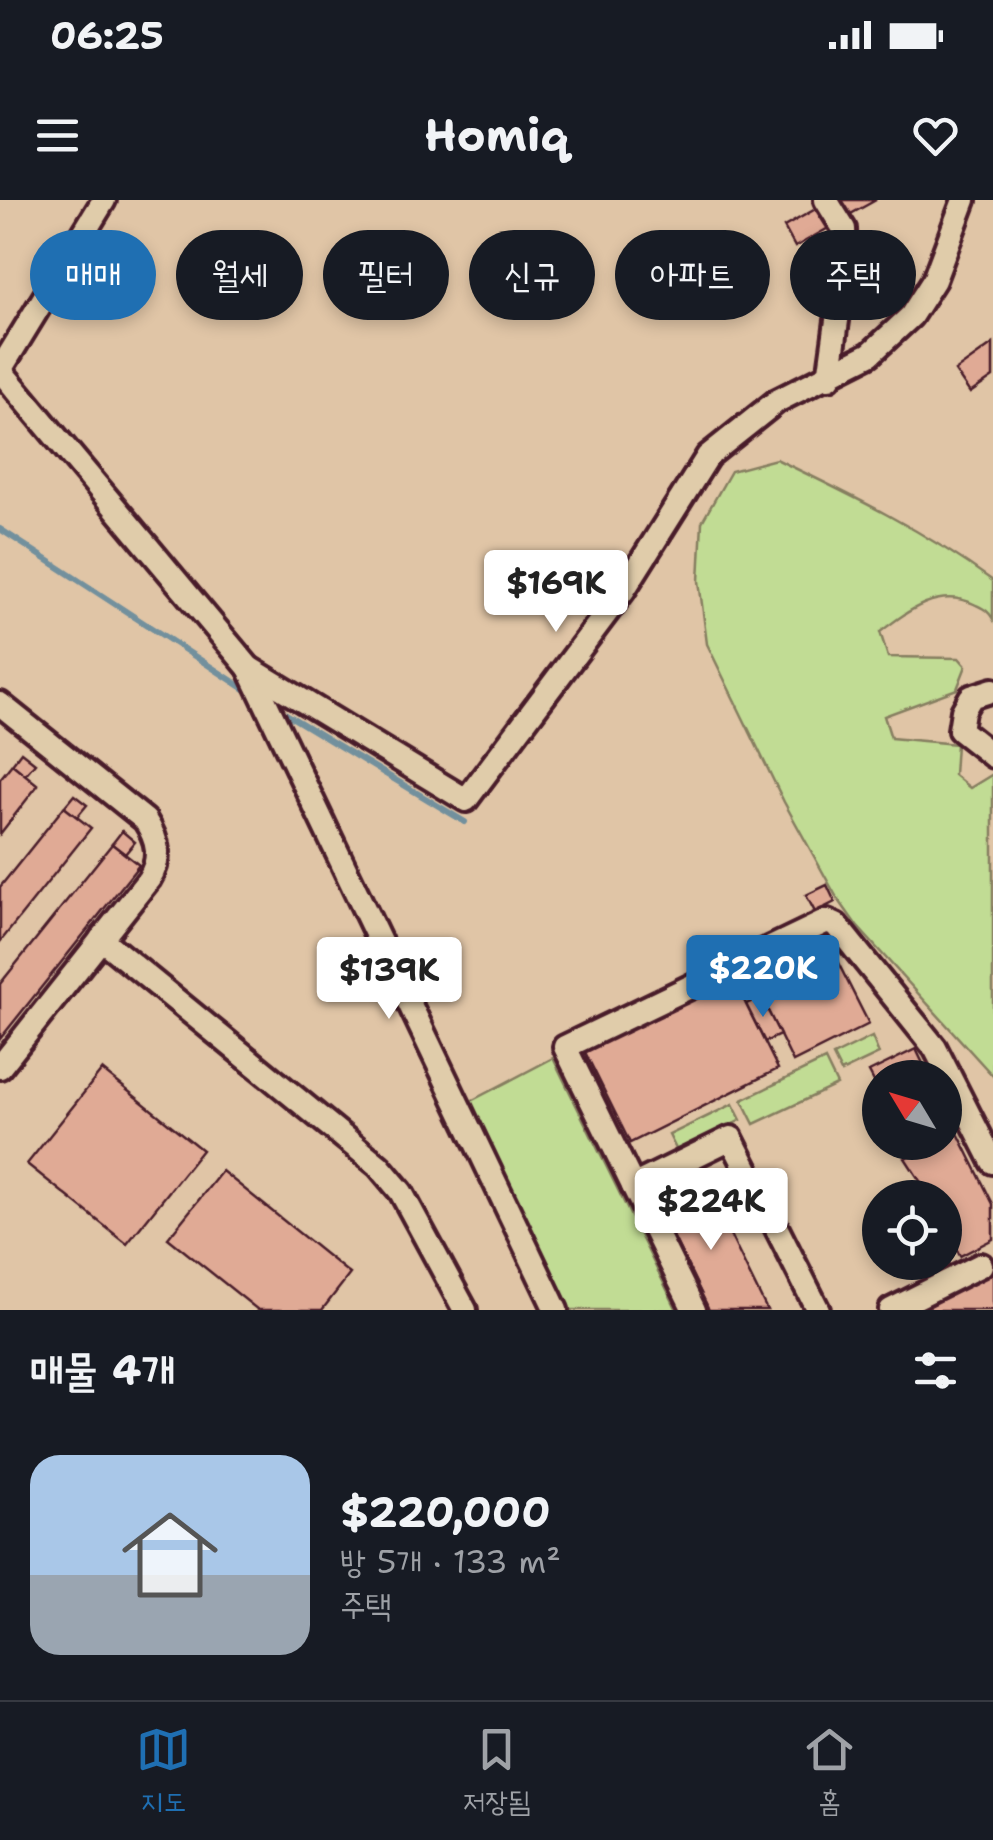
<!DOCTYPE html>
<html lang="ko">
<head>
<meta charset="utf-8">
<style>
  body { margin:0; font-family:"Shantell Sans","Poor Story",sans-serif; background:#20242c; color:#f1f3f6; height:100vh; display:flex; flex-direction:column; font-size:38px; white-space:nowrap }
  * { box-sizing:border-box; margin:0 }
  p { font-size:32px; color:#9ea1a6 }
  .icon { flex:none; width:55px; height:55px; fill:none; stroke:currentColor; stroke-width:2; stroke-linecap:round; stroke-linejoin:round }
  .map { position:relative; height:1110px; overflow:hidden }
  .panel { display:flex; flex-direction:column; background:#171b24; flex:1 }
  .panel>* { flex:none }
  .top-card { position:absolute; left:30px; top:30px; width:935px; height:90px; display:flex; gap:20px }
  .needle { width:65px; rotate:308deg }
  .fabs { position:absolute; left:862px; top:860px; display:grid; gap:20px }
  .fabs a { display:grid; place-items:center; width:100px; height:100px; border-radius:50%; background:#171b24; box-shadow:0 5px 15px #0003; font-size:50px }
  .price { position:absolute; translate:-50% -85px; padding:0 22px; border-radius:10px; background:#fff; color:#222; font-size:32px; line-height:65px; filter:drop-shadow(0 2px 5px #0008) }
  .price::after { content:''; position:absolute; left:50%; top:60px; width:30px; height:22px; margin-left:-15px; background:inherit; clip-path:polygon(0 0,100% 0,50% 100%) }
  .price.on { background:#1f6fb2; color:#fff }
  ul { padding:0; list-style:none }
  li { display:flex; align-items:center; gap:30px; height:250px; padding:0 30px }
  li+li { border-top:2px solid #363941 }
  li span { display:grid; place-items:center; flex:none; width:280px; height:200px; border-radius:30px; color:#555 }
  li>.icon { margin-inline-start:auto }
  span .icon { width:120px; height:120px; fill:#fffc; stroke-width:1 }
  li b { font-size:42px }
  h2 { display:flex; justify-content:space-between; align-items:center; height:120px; padding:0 30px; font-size:42px }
  .tag { padding:0 35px; border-radius:45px; background:#171b24; box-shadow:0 5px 15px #0003; font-size:35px; line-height:90px }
  .tag.on { background:#1f6fb2; color:#fff }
  .status { display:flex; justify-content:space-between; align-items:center; height:70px; padding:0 50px; background:#171b24; direction:ltr }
  .status svg { height:28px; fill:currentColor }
  header { display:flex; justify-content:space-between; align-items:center; height:130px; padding:0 30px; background:#171b24; font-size:45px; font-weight:700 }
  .dock { display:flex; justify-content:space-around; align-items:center; height:140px; border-top:2px solid #363941; background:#171b24; font-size:28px; color:#9ea1a6 }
  .dock a { display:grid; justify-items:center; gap:5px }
  .dock .on { color:#1f6fb2 }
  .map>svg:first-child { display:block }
</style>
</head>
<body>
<div class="status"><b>06:25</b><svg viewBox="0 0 49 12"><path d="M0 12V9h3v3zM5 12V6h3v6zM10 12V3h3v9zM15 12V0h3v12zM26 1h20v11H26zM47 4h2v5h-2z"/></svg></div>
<header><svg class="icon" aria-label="menu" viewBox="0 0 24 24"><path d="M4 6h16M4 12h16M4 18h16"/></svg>Homiq<svg class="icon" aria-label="heart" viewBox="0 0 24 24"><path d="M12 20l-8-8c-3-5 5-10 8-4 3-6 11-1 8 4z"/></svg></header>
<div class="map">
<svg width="993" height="1110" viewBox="0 0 993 1110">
  <rect width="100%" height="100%" fill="#e0c5a6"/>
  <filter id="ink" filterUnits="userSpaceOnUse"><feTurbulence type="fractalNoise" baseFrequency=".01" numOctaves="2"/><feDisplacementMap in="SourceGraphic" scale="20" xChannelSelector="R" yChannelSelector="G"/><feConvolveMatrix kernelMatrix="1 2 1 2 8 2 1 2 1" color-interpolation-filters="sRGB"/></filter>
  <g filter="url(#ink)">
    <g fill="#c1dc94" stroke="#867e60" stroke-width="2.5">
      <path d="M776 259C851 295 925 331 993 381V419C988 410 984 409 974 404 939 387 909 410 880 432L888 457 959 458 966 466 957 489 884 516 891 538 956 544 954 575 970 588 993 574V876L857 726 836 696 784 602 707 444 699 381 702 322 731 271Z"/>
      <polygon points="872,837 879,854 841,872 833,856"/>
      <polygon points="553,858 677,1110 568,1110 469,902"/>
      <polygon points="825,860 837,885 754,924 742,900"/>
      <polygon points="733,904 741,920 677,951 669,935"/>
    </g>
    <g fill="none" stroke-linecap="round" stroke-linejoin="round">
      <g stroke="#72909d" stroke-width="6">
        <polyline points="0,329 254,495"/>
        <polyline points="278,509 465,622"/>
      </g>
    </g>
    <g fill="#e0aa95" stroke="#4a1f2b" stroke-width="2.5">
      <polygon points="838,0 876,0 847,16"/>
      <polygon points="821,6 832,26 795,47 784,27"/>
      <polygon points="993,144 993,177 970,193 955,171"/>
      <polygon points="21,552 35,563 25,575 12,564"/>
      <polygon points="12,564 38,585 0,634 0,579"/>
      <polygon points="74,595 87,605 77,617 64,607"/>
      <polygon points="64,607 91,628 0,742 0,687"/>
      <polygon points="122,631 135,642 125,654 112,644"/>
      <polygon points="112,644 139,665 0,839 0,784"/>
      <polygon points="827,685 835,702 815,712 806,695"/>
      <polygon points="823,733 869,824 793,862 748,770"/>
      <polygon points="733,778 778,869 630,943 585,852"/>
      <polygon points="761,797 780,835 765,842 746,804"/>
      <polygon points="916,849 930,878 880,878 880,893 869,872"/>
      <polygon points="102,870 202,950 127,1044 27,964"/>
      <polygon points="945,907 993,1004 993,1039 960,1056 945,1025 945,998 931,998 905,958 911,955 905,942 945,942"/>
      <polygon points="222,971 350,1074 322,1110 258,1110 168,1038"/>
      <polygon points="705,984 767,1110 709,1110 659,1007"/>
      <polygon points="993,1067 993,1110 907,1110"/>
    </g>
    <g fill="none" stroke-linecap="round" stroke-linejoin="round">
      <g stroke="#4a1f2b" stroke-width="30">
        <g id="minor">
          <polyline points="826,0 844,29 845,63 829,178"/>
          <polyline points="0,170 249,468 556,1110"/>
          <polyline points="0,170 104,0"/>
          <polyline points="249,468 466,600 623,391 708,256 777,201 870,154 911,116 934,80 964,0"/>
          <polyline points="993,490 971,497 963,511 960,530 993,556"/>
          <path d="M0 504 145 620C158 640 162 658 149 679L0 867"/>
          <polyline points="101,739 379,966 401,992 465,1110"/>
          <polyline points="633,986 731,938 818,1110"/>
          <polyline points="694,1110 565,847 827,721 836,725 935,848 993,962"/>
          <polyline points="891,1110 981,1065"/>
        </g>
      </g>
      <use href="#minor" stroke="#e0ccaa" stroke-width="22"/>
    </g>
  </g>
</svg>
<div class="fabs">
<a><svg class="needle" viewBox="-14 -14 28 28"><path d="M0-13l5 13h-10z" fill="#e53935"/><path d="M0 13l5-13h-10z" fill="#9ea1a6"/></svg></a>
<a><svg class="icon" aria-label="locate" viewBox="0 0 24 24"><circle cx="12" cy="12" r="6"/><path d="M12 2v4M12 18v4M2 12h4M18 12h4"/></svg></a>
</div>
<b class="price" style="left:556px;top:435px">$169K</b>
<b class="price on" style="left:763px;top:820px">$220K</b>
<b class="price" style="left:389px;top:822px">$139K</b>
<b class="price" style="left:711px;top:1053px">$224K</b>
<div class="top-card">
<a class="tag on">매매</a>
<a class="tag">월세</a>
<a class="tag">필터</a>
<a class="tag">신규</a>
<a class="tag">아파트</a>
<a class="tag">주택</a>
</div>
</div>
<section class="panel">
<h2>매물 4개<svg class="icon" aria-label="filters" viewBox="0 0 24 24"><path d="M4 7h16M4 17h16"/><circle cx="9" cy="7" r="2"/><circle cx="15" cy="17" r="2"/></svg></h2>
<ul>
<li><span style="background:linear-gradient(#a9c7e8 60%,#9aa5b1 0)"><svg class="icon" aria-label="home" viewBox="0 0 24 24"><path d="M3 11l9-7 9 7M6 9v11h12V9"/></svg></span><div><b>$220,000</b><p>방 5개 · 133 m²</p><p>주택</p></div></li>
</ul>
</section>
<nav class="dock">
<a class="on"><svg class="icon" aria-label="map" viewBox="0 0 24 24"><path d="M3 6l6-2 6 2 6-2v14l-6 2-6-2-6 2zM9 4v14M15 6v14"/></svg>지도</a>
<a><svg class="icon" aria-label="saved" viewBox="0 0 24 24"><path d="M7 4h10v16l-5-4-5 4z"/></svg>저장됨</a>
<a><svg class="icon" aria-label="home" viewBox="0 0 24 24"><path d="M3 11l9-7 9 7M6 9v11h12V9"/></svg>홈</a>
</nav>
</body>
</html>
